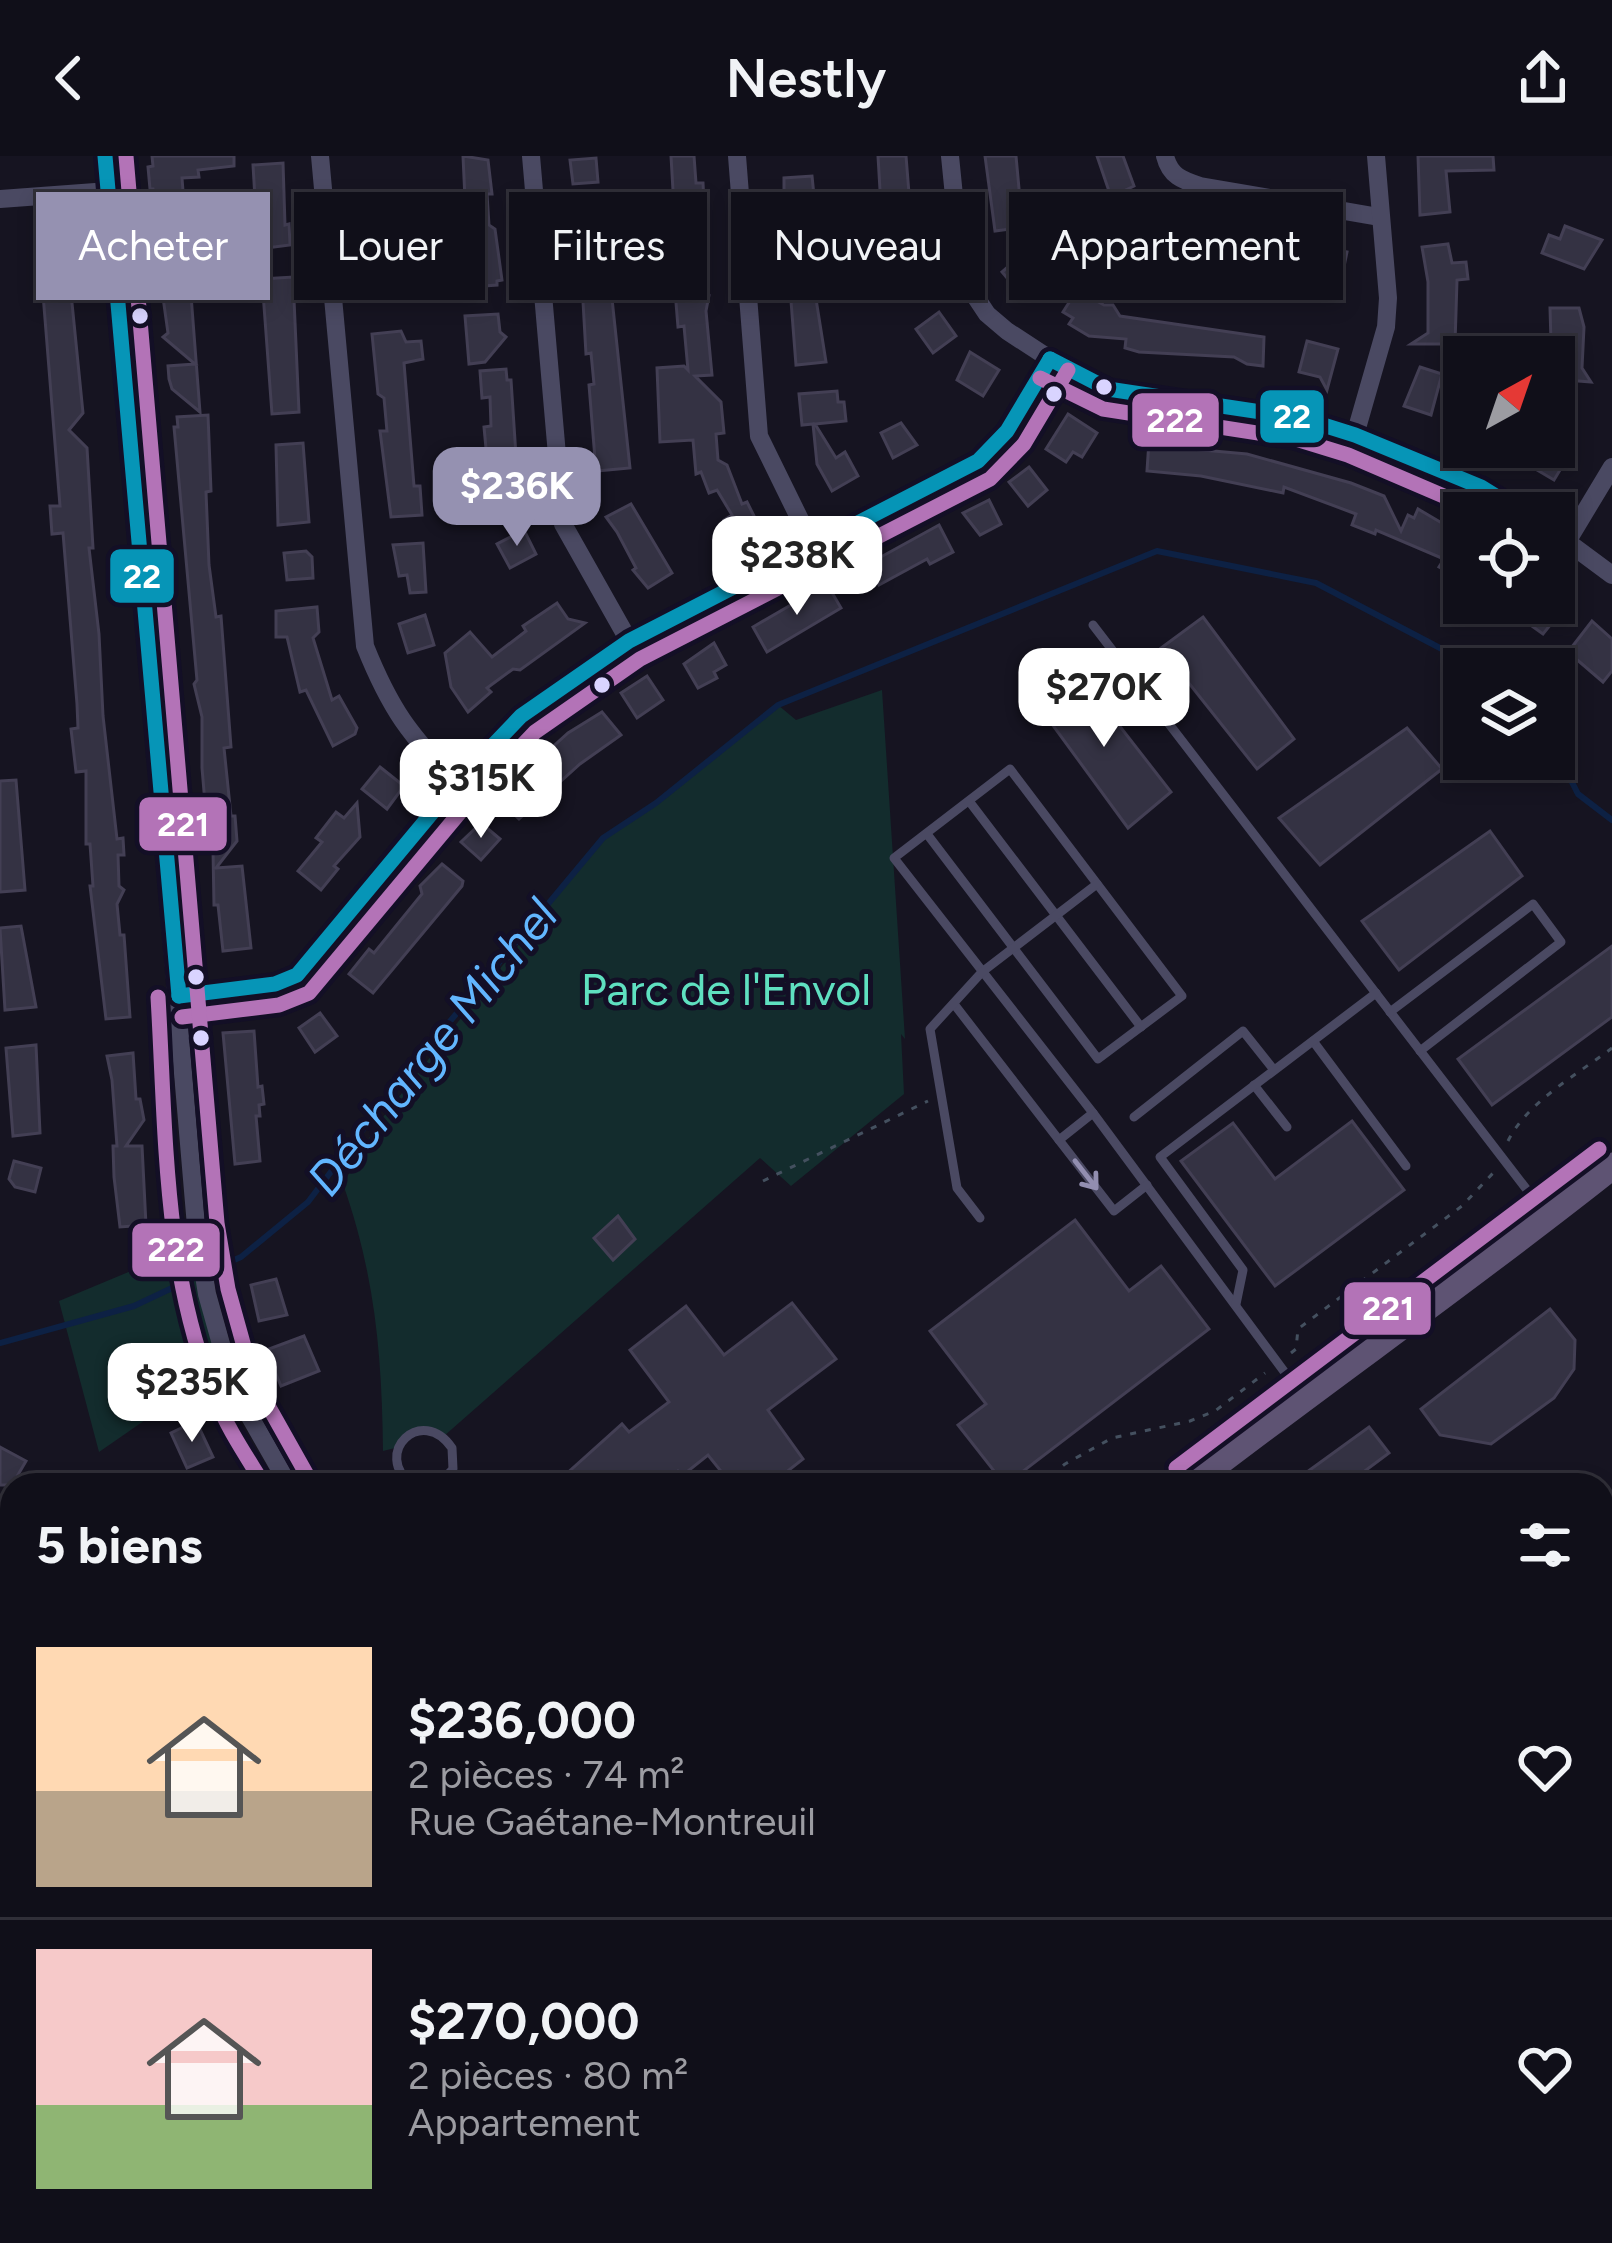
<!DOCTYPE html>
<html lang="fr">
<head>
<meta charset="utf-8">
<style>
  body { margin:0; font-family:Figtree,sans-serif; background:#191822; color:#f1f3f6; height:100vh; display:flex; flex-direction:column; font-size:45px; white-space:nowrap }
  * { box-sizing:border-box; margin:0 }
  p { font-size:39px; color:#9c9ca2 }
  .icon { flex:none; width:66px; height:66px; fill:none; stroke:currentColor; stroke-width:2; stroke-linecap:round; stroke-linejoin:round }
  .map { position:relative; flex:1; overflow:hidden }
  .panel { position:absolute; left:0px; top:1317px; width:1614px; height:771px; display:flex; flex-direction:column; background:#100f19; border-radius:36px 36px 0 0; box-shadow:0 6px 18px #0003,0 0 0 3px #302f38 }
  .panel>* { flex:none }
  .hud { position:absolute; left:36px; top:36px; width:1542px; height:108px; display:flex; gap:24px }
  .needle { width:78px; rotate:40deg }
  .tools { position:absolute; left:1443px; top:180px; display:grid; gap:24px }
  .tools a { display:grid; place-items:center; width:132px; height:132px; border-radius:0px; background:#100f19; box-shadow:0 6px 18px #0003,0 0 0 3px #302f38; font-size:60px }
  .price { position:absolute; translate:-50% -102px; padding:0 27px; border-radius:24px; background:#fff; color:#222; font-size:39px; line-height:78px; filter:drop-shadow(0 3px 6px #0008) }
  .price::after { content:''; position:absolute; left:50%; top:72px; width:36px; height:27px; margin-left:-18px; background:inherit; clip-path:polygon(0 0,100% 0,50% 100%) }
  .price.selected { background:#9591b1; color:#fff }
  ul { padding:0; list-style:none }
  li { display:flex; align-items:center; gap:36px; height:300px; padding:0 36px }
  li+li { border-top:3px solid #302f38 }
  li span { display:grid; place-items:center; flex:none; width:336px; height:240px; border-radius:0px; color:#555 }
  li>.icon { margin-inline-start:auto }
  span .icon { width:144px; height:144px; fill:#fffc; stroke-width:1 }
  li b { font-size:51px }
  h2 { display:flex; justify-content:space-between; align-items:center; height:144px; padding:0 36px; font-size:51px }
  .chip { padding:0 42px; border-radius:0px; background:#100f19; box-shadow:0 6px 18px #0003,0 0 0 3px #302f38; font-size:42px; line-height:108px }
  .chip.selected { background:#9591b1; color:#fff }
  header { display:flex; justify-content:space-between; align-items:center; height:156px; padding:0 36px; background:#100f19; font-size:54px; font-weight:600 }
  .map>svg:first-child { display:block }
</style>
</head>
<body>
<header><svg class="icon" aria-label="back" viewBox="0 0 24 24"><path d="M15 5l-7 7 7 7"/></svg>Nestly<svg class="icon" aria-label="share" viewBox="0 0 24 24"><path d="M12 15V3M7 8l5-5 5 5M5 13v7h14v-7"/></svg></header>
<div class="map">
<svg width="1612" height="2087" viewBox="0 0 1612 2087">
  <rect width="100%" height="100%" fill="#161421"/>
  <g fill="#132c2d">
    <path d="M882 534 905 883 901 878 904 938 791 1030 760 1002 444 1280 422 1274 399 1291 383 1295C382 1199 375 1119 343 1028L376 970 603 682 676 632 778 549 796 564Z"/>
    <polygon points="198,1087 226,1208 99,1296 59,1145"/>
    <polygon points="1612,1887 1612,2075 1602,2065 1602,1933"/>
  </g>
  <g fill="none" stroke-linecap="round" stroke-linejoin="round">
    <g stroke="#0d2144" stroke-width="6">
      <polyline points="1554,591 1578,638 1612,664"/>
      <polyline points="218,1111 241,1101 308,1046 396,930 603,682 656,647 778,549 1157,395 1316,427 1480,513"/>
      <polyline points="0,1187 134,1150 189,1124"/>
      <polyline points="1602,1433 1612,1441"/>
      <polyline points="816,2087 817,2076"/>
    </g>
  </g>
  <g fill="#343243" stroke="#433f54" stroke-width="3">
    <polygon points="152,0 234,0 234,10 198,14 199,21 182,22 200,256 172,233 169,223 168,210 195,208 163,181 168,177 161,127 164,110 153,33 150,33 148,11 153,10"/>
    <polygon points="463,0 488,4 492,38 487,38 489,69 495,73 502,124 497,125 497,129 441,133 440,110 468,108"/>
    <polygon points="671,0 694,0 696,27 703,27 707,112 681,114 709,139 706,155 712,219 695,220 721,246 724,277 716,278 718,304 727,309 742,348 747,346 760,372 753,376 758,387 750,390 744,381 735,386 724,364 732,359 717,334 709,337 701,316 696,318 693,284 660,286 657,212 684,210 688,214 684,170 678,171 673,110 666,110 664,86 663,70 675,69"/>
    <polygon points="878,0 906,0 910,50 915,54 914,96 922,126 891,130 884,102"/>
    <polygon points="985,0 1016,0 1024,87 1010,73 995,75"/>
    <polygon points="1097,0 1123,0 1134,30 1111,41"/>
    <polygon points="1418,0 1493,0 1494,14 1446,15 1450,56 1420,59"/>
    <polygon points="596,2 598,26 573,28 570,4"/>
    <polygon points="283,7 285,69 289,68 290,89 258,93 253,9"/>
    <polygon points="812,20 814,40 825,39 826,56 784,58 784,22"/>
    <polygon points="392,38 394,66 367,68 365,40"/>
    <polygon points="1165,54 1166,61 1184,70 1200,74 1207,69 1236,79 1292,87 1286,115 1170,92 1167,97 1136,81 1155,55"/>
    <polygon points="605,57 607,79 618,78 620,104 608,105 630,312 596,315 589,229 594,228 591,197 586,198 582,128 586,127 585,115 603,114 578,89 577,82 578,59"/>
    <polygon points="1565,70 1602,84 1584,113 1542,97 1549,79 1560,83"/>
    <polygon points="814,78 817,114 789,116 786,81"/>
    <polygon points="68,81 66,138 72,147 83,257 69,274 87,292 93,392 89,392 99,478 103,560 117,683 123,682 124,699 118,699 119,730 124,734 117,748 120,779 124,779 130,861 106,863 90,730 93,730 90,688 86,688 86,615 76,616 71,573 78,572 77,548 63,377 52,378 50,350 60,350 39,88"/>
    <polygon points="1448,88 1452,107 1466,106 1468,123 1457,124 1455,188 1411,188 1428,177 1428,126 1422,91"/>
    <polygon points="1320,91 1347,96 1341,125 1315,120"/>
    <polygon points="1025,96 1040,116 1017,134 1002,116"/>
    <polygon points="395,99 397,126 372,128 370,101"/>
    <polygon points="293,121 299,256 272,258 262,123"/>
    <polygon points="1077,134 1104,149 1113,149 1120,160 1264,181 1263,210 1247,208 1234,201 1139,196 1125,192 1126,183 1089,180 1069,168 1073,162 1063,156"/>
    <polygon points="816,143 826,206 796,209 791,145"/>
    <polygon points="1550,152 1579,152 1584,171 1582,212 1591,226 1554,223 1554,201 1526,201 1490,191 1490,187 1551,186"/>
    <polygon points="939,156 956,180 933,197 916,173"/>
    <polygon points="498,158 500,176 506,181 485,206 469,208 465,160"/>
    <polygon points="401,175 406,186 421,185 423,203 404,207 414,330 420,330 422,359 391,361 380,275 387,275 384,242 378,238 372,178"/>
    <polygon points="1307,185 1338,193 1327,234 1320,221 1299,216"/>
    <polygon points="970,196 999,214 983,240 957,224"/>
    <polygon points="1420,211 1442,218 1431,259 1404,250"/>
    <polygon points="506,213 507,224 511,224 516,300 487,303 484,271 491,270 490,241 482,242 480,215"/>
    <polygon points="837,235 838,246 844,246 846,265 815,268 836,302 845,296 858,320 832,335 817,308 813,268 802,269 799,238"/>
    <polygon points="1068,258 1097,277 1082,301 1073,296 1066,306 1046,293"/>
    <polygon points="208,259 211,335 206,336 209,409 216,461 221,460 231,591 224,592 231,660 235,660 237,685 216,712 242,710 251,792 223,795 218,749 214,749 213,694 209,694 202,612 202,561 194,528 197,524 174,271 178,271 177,261"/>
    <polygon points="901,267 917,289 893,302 881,277"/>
    <polygon points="1149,285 1169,291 1247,298 1351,327 1384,340 1401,375 1408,359 1414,362 1418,353 1464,380 1464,425 1439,411 1444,403 1376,374 1375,378 1352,369 1356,358 1284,331 1283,337 1201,320 1147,315"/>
    <polygon points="303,287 309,366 278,369 276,289"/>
    <polygon points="1544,291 1566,304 1554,324 1532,311"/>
    <polygon points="485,302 516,328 518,352 490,351 487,317 454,319 453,304"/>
    <polygon points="1029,311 1047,334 1028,350 1009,326"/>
    <polygon points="989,344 1001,368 980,379 963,357"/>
    <polygon points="631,348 672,417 648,432 633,414 636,412 617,376 606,361"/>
    <polygon points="939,369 953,396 930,408 927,403 879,429 868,408"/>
    <polygon points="524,374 536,398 510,412 497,388"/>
    <polygon points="423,387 426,436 410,437 407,419 399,420 393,389"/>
    <polygon points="306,395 312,401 313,422 287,424 284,397"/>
    <polygon points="827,428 841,452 767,496 753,471"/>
    <polygon points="557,447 568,463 585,467 520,514 513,513 487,532 491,536 468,556 451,531 445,497 470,476 492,501 526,475 523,470"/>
    <polygon points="1500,447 1568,447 1543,478"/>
    <polygon points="317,451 319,476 313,482 332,544 339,540 357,572 355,578 333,590 306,534 300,536 287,481 276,481 276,455"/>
    <polygon points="425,459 434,489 408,497 399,468"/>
    <polygon points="1203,461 1294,583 1257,613 1161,492"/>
    <polygon points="1592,465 1612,483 1612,515 1603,526 1568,496"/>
    <polygon points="714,487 726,509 714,516 717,522 698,532 684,508"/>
    <polygon points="1076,514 1171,636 1128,672 1038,549"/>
    <polygon points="647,520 663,544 637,562 621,537"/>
    <polygon points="602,556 621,579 580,608 519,663 498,643 514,625 534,627 536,606 568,577"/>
    <polygon points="1407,572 1442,613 1320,709 1279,662"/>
    <polygon points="380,611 404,630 387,653 362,633"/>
    <polygon points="16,624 25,734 0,736 0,625"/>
    <polygon points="357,647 360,681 334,710 338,713 321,734 298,715 322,686 316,682 336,656 344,662"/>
    <polygon points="481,667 500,683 481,704 461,686"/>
    <polygon points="1490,675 1522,720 1399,814 1362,765"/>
    <polygon points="442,708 463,725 462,730 373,837 349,818 369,793 374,797 422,738 420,730"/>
    <polygon points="21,770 36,851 5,854 0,772"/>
    <polygon points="1612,790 1612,861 1492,949 1458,903"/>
    <polygon points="320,857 337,880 315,896 299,872"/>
    <polygon points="254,875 258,931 262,930 264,948 259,949 260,960 256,960 260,1005 235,1008 223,877"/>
    <polygon points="36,889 40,977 13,980 6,892"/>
    <polygon points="133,897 136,943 140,943 144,964 126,990 142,990 146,1069 120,1071 114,1021 113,990 117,990 112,924 107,900"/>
    <polygon points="1352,965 1404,1034 1275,1130 1181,1005 1233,967 1275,1023"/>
    <polygon points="14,1005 41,1012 35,1036 15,1031 9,1023"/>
    <polygon points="618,1060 635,1083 613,1104 594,1082"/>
    <polygon points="1075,1064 1129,1135 1161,1110 1209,1173 1005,1329 958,1269 986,1248 930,1175"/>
    <polygon points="276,1123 287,1159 259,1165 251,1129"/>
    <polygon points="792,1147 836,1203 768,1254 803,1303 770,1329 732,1329 708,1299 683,1319 678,1315 662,1329 654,1321 643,1329 554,1329 622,1268 629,1276 669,1246 630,1194 686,1150 724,1199"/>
    <polygon points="1550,1153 1575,1184 1574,1213 1554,1242 1491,1288 1440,1279 1421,1253"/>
    <polygon points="304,1180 319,1215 281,1230 266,1194"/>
    <polygon points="196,1265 213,1301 187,1312 171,1277"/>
    <polygon points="1369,1271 1389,1297 1346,1329 1289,1329"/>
    <polygon points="0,1291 26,1305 12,1329 0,1329"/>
  </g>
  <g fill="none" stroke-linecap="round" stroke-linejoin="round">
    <g stroke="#44505f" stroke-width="3" stroke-dasharray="6 9" stroke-linecap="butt">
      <path d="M1508 985C1527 946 1578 918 1612 892"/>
      <polyline points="763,1025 928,945"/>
      <polyline points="1291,1197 1296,1193 1298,1173 1462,1050 1494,1016"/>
      <polyline points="1040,1329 1065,1308 1112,1282 1190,1265 1215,1255 1265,1217"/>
      <polyline points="60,2087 74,2076"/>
    </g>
    <g stroke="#4a4962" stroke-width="9">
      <polyline points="1093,469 1544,1056"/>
      <polyline points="969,645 1141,871"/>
      <polyline points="927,678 1098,903 1182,840 1010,613 894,702 1093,957 1303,1241"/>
      <polyline points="954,848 1059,984"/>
      <polyline points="1390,856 1533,748 1561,786 1420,895"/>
      <polyline points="1313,885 1406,1010"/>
      <polyline points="1254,929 1287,971"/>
      <polyline points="1093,957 1059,984 1114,1055 1147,1029"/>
      <polyline points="1134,961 1243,875 1274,914"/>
      <polyline points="980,1062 957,1032 930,873 982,816 1097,728"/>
      <polyline points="1236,1148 1243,1114 1160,1001 1376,837"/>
      <path d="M412 1329C371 1297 422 1248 452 1292L453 1313 438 1329"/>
      <polyline points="825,1329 846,1323 867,1329"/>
      <polyline points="265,2076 274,2087"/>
      <polyline points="537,2076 544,2087"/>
      <polyline points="680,2076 687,2087"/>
      <polyline points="563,2087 585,2076"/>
    </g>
    <g stroke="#4a4962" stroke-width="18">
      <polyline points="105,0 196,1070 207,1138 233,1231 289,1329"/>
      <path d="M320 0 365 490C391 555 409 577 456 628"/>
      <polyline points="531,0 563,368 629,485"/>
      <polyline points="737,0 759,280 812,388"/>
      <polyline points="950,0 957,70 971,134 987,158 1007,175 1050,203 1108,233 1301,262 1355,279 1481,331 1523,357"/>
      <path d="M1165 0C1170 20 1182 24 1200 30L1379 61"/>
      <polyline points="0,43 109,35"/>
      <polyline points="1355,279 1386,171 1388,142 1376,0"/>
      <polyline points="1554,376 1612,419"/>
      <polyline points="1568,384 1612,311"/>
      <polyline points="179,840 275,828 297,819 456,628 521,560 629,485 978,305 1007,275 1050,203"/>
      <polyline points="1602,1640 1612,1645"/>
      <polyline points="1602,1883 1609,1905 1602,1933"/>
      <polyline points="0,1955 12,1946"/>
      <polyline points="997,2076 1002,2087"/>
      <polyline points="1225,2076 1225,2087"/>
      <polyline points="1431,2087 1439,2076"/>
    </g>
    <g stroke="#5e5373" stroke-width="27">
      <path d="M1189 1329C1329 1221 1474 1120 1612 1010"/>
      <polyline points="191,2087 205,2076"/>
    </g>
    <g stroke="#130f26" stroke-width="24">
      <g id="bus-1">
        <polyline points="105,0 179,840"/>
        <polyline points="1050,203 1108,233 1301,262 1355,279 1481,331 1523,357"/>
        <polyline points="179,840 275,828 297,819 456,628 521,560 629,485 978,305 1007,275 1050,203"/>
      </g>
    </g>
    <g stroke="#130f26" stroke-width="24">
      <g id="bus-2">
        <polyline points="1040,222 1103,253 1296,283 1348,299 1483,357"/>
        <path d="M158 841C166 975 163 1115 215 1241 227 1272 247 1301 264 1329"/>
        <polyline points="182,861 279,849 309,837 472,642 535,576 640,503 990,323 1024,288 1068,214"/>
      </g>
    </g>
    <g stroke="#130f26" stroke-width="24">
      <g id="bus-3">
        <polyline points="126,0 217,1067 228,1133 253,1223 307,1319"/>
        <polyline points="1176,1312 1599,993"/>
      </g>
    </g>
    <use href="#bus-1" stroke="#0695b7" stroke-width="15"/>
    <use href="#bus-2" stroke="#b373b7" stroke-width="15"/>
    <use href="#bus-3" stroke="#b373b7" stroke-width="15"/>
  </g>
  <defs><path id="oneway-shaft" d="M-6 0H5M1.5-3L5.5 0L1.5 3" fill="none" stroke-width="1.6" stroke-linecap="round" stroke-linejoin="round" transform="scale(3)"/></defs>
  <use stroke="#928eb0" href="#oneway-shaft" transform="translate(1086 1019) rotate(52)"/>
  <g fill="#d9d4ff" stroke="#130f26" stroke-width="4.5">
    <circle cx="140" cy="160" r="10"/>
    <circle cx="1104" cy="231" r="10"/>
    <circle cx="1054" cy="238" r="10"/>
    <circle cx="602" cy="529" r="10"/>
    <circle cx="196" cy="821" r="10"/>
    <circle cx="201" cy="882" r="10"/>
  </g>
  <g text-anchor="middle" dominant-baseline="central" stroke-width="10" stroke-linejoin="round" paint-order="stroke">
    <g font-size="45" fill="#5fe0c0" stroke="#130f26">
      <text x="726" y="833">Parc de l'Envol</text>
    </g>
    <g font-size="48" font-style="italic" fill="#62b6ff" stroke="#130f26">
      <text transform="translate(432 891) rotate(-51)">Décharge Michel</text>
    </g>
  </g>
  <g stroke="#130f26" stroke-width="4.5">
    <rect x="1258" y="232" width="68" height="57" rx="12" fill="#0695b7"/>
    <rect x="1130" y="235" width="91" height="58" rx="12" fill="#b373b7"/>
    <rect x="108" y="391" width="68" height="58" rx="12" fill="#0695b7"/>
    <rect x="137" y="639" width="92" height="58" rx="12" fill="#b373b7"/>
    <rect x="130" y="1065" width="92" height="58" rx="12" fill="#b373b7"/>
    <rect x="1342" y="1124" width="91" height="57" rx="12" fill="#b373b7"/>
  </g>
  <g font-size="33" text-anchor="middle" font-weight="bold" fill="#fff">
    <text x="1292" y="272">22</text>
    <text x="1175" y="276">222</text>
    <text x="142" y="432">22</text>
    <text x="183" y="680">221</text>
    <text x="176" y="1105">222</text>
    <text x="1388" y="1164">221</text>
  </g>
</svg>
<div class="tools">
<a><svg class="needle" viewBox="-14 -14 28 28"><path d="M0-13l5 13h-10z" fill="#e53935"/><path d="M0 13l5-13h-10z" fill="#9c9ca2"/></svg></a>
<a><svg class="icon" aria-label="locate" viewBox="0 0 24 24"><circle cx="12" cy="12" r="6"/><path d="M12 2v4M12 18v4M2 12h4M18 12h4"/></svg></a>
<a><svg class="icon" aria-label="layers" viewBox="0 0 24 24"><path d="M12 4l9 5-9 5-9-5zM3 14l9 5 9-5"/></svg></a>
</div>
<b class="price selected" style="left:517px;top:393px">$236K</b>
<b class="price" style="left:797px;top:462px">$238K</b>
<b class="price" style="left:1104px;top:594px">$270K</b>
<b class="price" style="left:481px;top:685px">$315K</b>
<b class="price" style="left:192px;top:1289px">$235K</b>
<div class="hud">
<a class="chip selected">Acheter</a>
<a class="chip">Louer</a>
<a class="chip">Filtres</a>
<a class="chip">Nouveau</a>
<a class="chip">Appartement</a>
</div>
<section class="panel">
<h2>5 biens<svg class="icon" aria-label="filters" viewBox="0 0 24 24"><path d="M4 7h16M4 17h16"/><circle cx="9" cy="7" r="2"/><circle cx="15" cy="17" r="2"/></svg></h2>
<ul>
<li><span style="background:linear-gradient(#ffd9b3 60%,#b9a48a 0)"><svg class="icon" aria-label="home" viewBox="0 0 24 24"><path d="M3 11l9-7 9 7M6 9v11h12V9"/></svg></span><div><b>$236,000</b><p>2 pièces · 74 m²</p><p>Rue Gaétane-Montreuil</p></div><svg class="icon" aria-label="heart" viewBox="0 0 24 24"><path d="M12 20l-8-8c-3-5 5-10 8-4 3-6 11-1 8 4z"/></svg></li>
<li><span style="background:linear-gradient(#f6c9c9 65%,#8fb573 0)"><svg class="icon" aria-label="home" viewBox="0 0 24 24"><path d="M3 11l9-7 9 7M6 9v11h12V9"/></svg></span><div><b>$270,000</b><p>2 pièces · 80 m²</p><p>Appartement</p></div><svg class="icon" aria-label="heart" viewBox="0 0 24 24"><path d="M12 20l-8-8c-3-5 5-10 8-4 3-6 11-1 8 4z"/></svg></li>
</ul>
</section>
</div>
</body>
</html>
